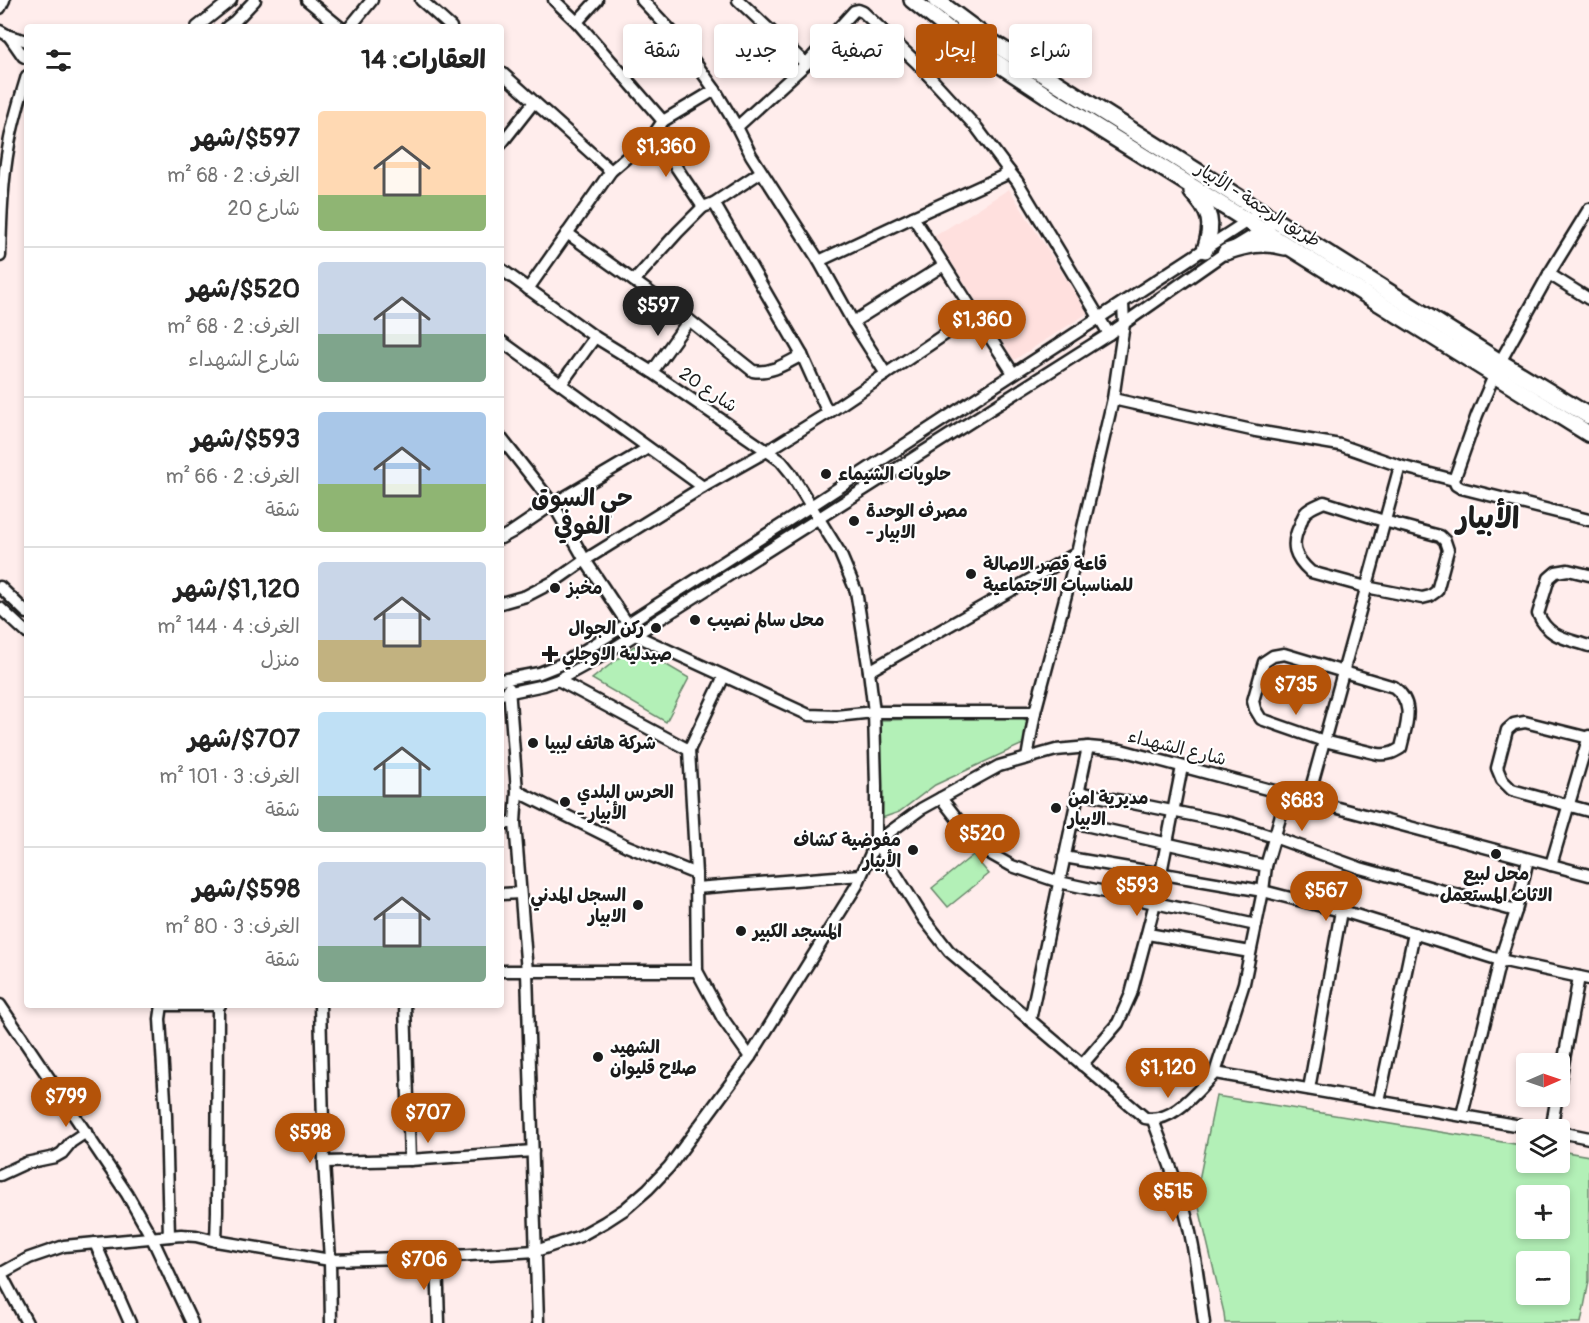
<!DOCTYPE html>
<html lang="ar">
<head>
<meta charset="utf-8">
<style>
  body { margin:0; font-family:Pangolin,"Playpen Sans Arabic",sans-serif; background:#f6f6f6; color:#222; direction:rtl; height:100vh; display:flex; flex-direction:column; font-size:22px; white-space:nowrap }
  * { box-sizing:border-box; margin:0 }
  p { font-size:20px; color:#767676 }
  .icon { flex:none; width:33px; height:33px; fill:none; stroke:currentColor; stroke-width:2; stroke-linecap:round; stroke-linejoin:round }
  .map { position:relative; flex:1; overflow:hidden; direction:ltr }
  .drawer { position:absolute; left:24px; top:24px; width:480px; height:984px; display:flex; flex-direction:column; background:#fff; border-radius:6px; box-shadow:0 3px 9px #0003; direction:rtl }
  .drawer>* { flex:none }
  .banner { position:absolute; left:522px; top:24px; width:570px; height:54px; direction:rtl; display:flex; gap:12px }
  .needle { width:39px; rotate:88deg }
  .controls { position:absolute; left:1516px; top:1053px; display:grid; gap:12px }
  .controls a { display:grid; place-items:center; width:54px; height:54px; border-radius:6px; background:#fff; box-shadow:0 3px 9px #0003; font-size:30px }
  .price { position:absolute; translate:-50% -51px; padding:0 14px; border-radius:21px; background:#b45309; color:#fff; font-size:20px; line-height:39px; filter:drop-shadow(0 2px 3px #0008) }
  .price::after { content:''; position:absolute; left:50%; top:36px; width:18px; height:14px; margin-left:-9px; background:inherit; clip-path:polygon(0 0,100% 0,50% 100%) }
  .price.selected { background:#222; color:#fff }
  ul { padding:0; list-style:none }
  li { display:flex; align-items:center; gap:18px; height:150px; padding:0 18px }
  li+li { border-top:2px solid #e0e0e0 }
  li span { display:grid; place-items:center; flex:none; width:168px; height:120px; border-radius:6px; color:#555 }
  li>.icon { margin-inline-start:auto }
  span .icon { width:72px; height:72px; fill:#fffc; stroke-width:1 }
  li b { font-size:26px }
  h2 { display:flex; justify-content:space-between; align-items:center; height:72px; padding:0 18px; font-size:26px }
  .chip { padding:0 21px; border-radius:6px; background:#fff; box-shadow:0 3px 9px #0003; font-size:21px; line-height:54px }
  .chip.selected { background:#b45309; color:#fff }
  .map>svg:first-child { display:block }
</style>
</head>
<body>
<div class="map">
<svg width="1589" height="1323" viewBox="0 0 1589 1323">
  <rect width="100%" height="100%" fill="#ffedec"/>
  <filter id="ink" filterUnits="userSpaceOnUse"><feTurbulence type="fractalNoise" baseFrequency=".0167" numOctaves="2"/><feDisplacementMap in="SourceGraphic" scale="12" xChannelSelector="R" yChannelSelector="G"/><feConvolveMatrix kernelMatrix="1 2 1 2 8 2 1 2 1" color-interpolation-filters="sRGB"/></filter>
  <g filter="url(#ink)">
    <polygon fill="#ffe0de" points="1009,189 1088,313 1014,360 935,236"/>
    <g fill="#b3f0b7" stroke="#68866a" stroke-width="1.5" fill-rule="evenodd">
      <polygon points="634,646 689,678 666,722 592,679"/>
      <polygon points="1021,717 1027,721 1025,743 935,785 899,812 882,818 879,720"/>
      <polygon points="973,855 989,874 948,907 932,888"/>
      <path d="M1216 1096 1527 1146V1162H1560V1151L1589 1156V1281L1581 1323H1225L1224 1313 1196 1195ZM1527 1196H1560V1228H1527ZM1527 1262H1560V1294H1527Z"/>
    </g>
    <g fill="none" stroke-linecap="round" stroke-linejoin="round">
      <g stroke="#1c1c1c" stroke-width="15">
        <g id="minor">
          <polyline points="307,0 340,27"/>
          <polyline points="421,0 451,27"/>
          <polyline points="554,0 577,22"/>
          <polyline points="642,0 675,35 715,90 737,127 751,155 819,261 853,322 886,374"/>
          <polyline points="0,8 4,0"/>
          <polyline points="197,27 231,0"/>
          <polyline points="227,27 235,21 255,0"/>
          <polyline points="350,27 372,0"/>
          <polyline points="0,31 9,36 27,41"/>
          <polyline points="9,36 23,56 27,58"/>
          <polyline points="806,64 854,11 858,10 863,12 916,62 977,128 1009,171"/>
          <polyline points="501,72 611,171"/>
          <polyline points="663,121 715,90"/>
          <polyline points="737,127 806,64 738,0"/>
          <polyline points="654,134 703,207"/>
          <polyline points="501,144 534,102"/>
          <polyline points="714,203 802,355"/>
          <polyline points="1589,209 1549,274 1500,362 1477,415 1454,480 1456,485 1461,488 1589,520"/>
          <polyline points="913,217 1003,176 1009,171 1017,181 1109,334"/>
          <polyline points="567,233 634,281 678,232 703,207 714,203 761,172"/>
          <path d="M0 256C1 219 2 181 9 144 13 121 20 99 27 76"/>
          <polyline points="819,261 913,217 944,265"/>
          <polyline points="1549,274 1589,299"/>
          <path d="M634 281 689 320 753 371C771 374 787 363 802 355L828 413"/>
          <polyline points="528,289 611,171 654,134 663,121 577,22 597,0"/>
          <polyline points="975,314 1013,373"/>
          <polyline points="501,341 703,487"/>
          <polyline points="652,372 689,320"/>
          <polyline points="561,384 595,337"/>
          <polyline points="1113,399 1256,431 1340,445 1400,466 1454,480"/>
          <polyline points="501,438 553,504 585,560 635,635 809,715 836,716 874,712 1035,712 1027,758"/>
          <path d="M1324 502 1384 521 1440 536 1445 541 1448 550 1437 591 1430 596 1422 598 1366 587 1311 572C1294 557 1290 545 1300 525 1302 520 1303 515 1306 512 1311 507 1318 505 1324 502Z"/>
          <polyline points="501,538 512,532 553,504 648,448"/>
          <path d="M1589 575 1568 570 1556 572 1549 578 1538 614C1549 638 1565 638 1589 646"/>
          <polyline points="0,587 27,613"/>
          <polyline points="501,603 526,596 555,581 585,560 703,487 767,451 828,413 975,314 944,265 853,322"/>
          <polyline points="0,608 27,633"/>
          <path d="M1284 654 1394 687C1416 704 1406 725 1401 748 1393 753 1388 755 1378 754L1324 741 1261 719 1255 709 1253 701 1264 662 1273 656Z"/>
          <polyline points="869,671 1077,553"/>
          <polyline points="724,676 689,750 696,874 697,971 723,1019 750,1057"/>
          <polyline points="501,680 539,673 564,663 627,624 811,506 1252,218"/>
          <polyline points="558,680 689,750"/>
          <polyline points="509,688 517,791 515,823 527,972 538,1323"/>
          <polyline points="501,694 544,685 558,680 600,657 1109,334 1226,252 1277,221"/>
          <polyline points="1035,712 1077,553 1113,399 1124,324 1123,304"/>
          <polyline points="1589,738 1525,722 1514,724 1507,730 1497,768 1502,780 1512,790 1589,811"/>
          <polyline points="517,791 627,846 696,874"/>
          <polyline points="1078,792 1231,823 1274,837 1360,868 1516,911"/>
          <polyline points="941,798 980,848 1012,866 1059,882 1256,925"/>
          <polyline points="1308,799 1400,466"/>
          <polyline points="1072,822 1266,866"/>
          <polyline points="501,823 515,823"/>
          <path d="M876 842 924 919 949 951 1145 1118C1173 1124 1197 1091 1215 1073L1544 1130"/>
          <polyline points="876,842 921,809 999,766 1056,750 1088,747 1121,750 1589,875"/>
          <polyline points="1064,857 1263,891 1349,913 1500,960 1589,979"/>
          <polyline points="1551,865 1589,736"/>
          <polyline points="696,888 861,875"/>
          <polyline points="501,894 520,893"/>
          <polyline points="1148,934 1250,952"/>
          <polyline points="501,971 697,971"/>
          <polyline points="0,1005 127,1194 152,1238 192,1323"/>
          <polyline points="162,1005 160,1019 166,1116 169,1236"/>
          <polyline points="162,1005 220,1005"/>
          <polyline points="320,1005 324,1162 330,1260 331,1323"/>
          <polyline points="405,1005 410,1160"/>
          <polyline points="1030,1020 1088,747"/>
          <polyline points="1082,1065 1118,1023 1131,994 1155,903 1182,767"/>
          <polyline points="1215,1073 1244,983 1263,891 1266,866 1287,794"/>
          <polyline points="1560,1081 1579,977"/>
          <polyline points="1309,1089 1341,911"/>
          <polyline points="1379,1101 1414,933"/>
          <polyline points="1462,1115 1500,960 1516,911 1528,859"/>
          <path d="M1153 1120C1164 1150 1177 1181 1185 1212 1195 1248 1199 1286 1204 1323"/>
          <polyline points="1551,1130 1557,1096"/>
          <polyline points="1560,1132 1589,1138"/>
          <polyline points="324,1162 410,1160 533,1151"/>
          <polyline points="0,1175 26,1163 55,1157 62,1153 71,1142 86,1132"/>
          <polyline points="216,1241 217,1211 218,1006"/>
          <polyline points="95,1243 130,1323"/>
          <polyline points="437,1257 439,1323"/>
          <polyline points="0,1274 29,1258 64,1246 181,1235 196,1236 216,1241 330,1260 437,1257 536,1251 580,1236 605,1222 625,1209 648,1189 669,1167 750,1057 857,885 876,842 876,786 874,712 869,671 856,591 840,553 790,472 781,461 767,451 652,372 595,337 501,269"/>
          <polyline points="1,1274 27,1323"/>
        </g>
      </g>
      <g stroke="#1c1c1c" stroke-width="20">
        <g id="highway">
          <polyline points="912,0 962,40 1052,99 1589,434"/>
          <polyline points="936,0 995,44 1500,362 1589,416"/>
          <path d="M1192 192C1211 212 1214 223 1205 250"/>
          <path d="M1226 252C1246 245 1264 241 1285 247"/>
        </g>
      </g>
      <use href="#minor" stroke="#fff" stroke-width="10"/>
      <use href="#highway" stroke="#fff" stroke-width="15"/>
    </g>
  </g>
  <g fill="#1c1c1c" stroke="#fff" stroke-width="2">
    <circle cx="826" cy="474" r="6"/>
    <circle cx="854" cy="521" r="6"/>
    <circle cx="971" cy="574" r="6"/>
    <circle cx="555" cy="588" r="6"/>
    <circle cx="695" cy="620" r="6"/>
    <circle cx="656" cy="628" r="6"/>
    <path d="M547 645h6v6h6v6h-6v6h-6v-6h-6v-6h6z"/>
    <circle cx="533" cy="743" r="6"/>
    <circle cx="565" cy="802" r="6"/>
    <circle cx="1056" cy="808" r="6"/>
    <circle cx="913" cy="850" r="6"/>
    <circle cx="1496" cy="854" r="6"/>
    <circle cx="638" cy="905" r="6"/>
    <circle cx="741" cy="931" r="6"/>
    <circle cx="598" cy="1057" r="6"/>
  </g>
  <g text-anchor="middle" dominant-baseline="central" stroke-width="4.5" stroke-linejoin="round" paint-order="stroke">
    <g font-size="18" fill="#1c1c1c" stroke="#fff">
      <text transform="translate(1258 205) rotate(32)">طريق الرجمة - الأبيار</text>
      <text transform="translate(708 390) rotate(34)">شارع 20</text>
      <text transform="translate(1177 748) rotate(14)">شارع الشهداء</text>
    </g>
    <g font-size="18" font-weight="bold" fill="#1c1c1c" stroke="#fff" text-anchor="start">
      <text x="838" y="474">حلويات الشيماء</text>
      <text x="866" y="511">مصرف الوحدة<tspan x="866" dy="21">- الابيار</tspan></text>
      <text x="983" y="564">قاعة قصر الاصالة<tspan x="983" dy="21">للمناسبات الاجتماعية</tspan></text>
      <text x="567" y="588">مخبز</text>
      <text x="707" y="620">محل سالم نصيب</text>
      <text x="644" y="628" text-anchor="end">ركن الجوال</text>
      <text x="562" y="654">صيدلية الاوجلي</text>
      <text x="545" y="743">شركة هاتف ليبيا</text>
      <text x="577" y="792">الحرس البلدي<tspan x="577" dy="21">- الأبيار</tspan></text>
      <text x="1068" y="798">مديرية امن<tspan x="1068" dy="21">الابيار</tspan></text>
      <text x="901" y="840" text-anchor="end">مفوضية كشاف<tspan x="901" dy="21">الأبيار</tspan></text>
      <text x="1496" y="874" text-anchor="middle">محل لبيع<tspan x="1496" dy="21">الاثاث المستعمل</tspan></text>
      <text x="626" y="895" text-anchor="end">السجل المدني<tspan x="626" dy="21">الابيار</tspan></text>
      <text x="753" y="931">المسجد الكبير</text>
      <text x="610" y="1047">الشهيد<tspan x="610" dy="21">صلاح قليوان</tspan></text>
    </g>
    <g font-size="24" font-weight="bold" fill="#1c1c1c" stroke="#fff">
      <text x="582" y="498">حي السوق<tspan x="582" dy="28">الفوفي</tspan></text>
    </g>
    <g font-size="30" font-weight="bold" fill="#1c1c1c" stroke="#fff">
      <text x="1488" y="518">الأبيار</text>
    </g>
  </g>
</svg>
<div class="controls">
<a><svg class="needle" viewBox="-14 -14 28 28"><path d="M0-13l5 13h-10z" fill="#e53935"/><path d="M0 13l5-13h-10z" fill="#767676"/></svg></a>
<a><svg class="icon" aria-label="layers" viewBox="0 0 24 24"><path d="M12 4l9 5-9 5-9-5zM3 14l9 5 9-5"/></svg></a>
<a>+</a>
<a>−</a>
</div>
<b class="price" style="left:666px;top:178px">$1,360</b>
<b class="price selected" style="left:658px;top:337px">$597</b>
<b class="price" style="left:982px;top:351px">$1,360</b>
<b class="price" style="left:1296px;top:716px">$735</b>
<b class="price" style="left:1302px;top:832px">$683</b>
<b class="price" style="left:982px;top:865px">$520</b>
<b class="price" style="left:1137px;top:917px">$593</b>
<b class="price" style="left:1326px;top:922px">$567</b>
<b class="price" style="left:1168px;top:1099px">$1,120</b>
<b class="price" style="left:66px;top:1128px">$799</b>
<b class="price" style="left:428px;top:1144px">$707</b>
<b class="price" style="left:310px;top:1164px">$598</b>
<b class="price" style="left:1173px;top:1223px">$515</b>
<b class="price" style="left:424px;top:1291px">$706</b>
<div class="banner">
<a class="chip">شراء</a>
<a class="chip selected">إيجار</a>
<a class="chip">تصفية</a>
<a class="chip">جديد</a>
<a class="chip">شقة</a>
</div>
<section class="drawer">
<h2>العقارات: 14<svg class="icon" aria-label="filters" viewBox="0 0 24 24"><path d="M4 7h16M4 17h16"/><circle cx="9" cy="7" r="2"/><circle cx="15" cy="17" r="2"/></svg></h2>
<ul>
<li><span style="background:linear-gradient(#ffd9b3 70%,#8fb573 0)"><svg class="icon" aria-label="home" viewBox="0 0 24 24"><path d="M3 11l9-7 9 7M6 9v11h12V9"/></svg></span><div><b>$597/شهر</b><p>الغرف: 2 · 68 m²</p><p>شارع 20</p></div></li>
<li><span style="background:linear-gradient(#c9d6e8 60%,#7fa58c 0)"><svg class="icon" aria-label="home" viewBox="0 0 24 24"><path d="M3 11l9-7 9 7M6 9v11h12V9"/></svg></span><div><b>$520/شهر</b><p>الغرف: 2 · 68 m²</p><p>شارع الشهداء</p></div></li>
<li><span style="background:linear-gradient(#a9c7e8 60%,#8fb573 0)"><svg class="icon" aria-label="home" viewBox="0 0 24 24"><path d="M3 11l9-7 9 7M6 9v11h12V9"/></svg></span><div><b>$593/شهر</b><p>الغرف: 2 · 66 m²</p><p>شقة</p></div></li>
<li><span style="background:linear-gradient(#c9d6e8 65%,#c2b280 0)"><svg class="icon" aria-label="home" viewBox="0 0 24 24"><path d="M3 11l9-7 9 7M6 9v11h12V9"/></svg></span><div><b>$1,120/شهر</b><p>الغرف: 4 · 144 m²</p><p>منزل</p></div></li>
<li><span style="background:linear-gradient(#bfe0f5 70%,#7fa58c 0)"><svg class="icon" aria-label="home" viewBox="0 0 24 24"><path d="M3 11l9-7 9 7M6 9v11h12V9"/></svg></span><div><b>$707/شهر</b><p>الغرف: 3 · 101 m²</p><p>شقة</p></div></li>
<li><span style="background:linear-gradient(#c9d6e8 70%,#7fa58c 0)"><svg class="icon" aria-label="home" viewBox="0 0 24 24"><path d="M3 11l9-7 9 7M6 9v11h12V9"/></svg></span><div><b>$598/شهر</b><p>الغرف: 3 · 80 m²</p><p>شقة</p></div></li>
</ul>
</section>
</div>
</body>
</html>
